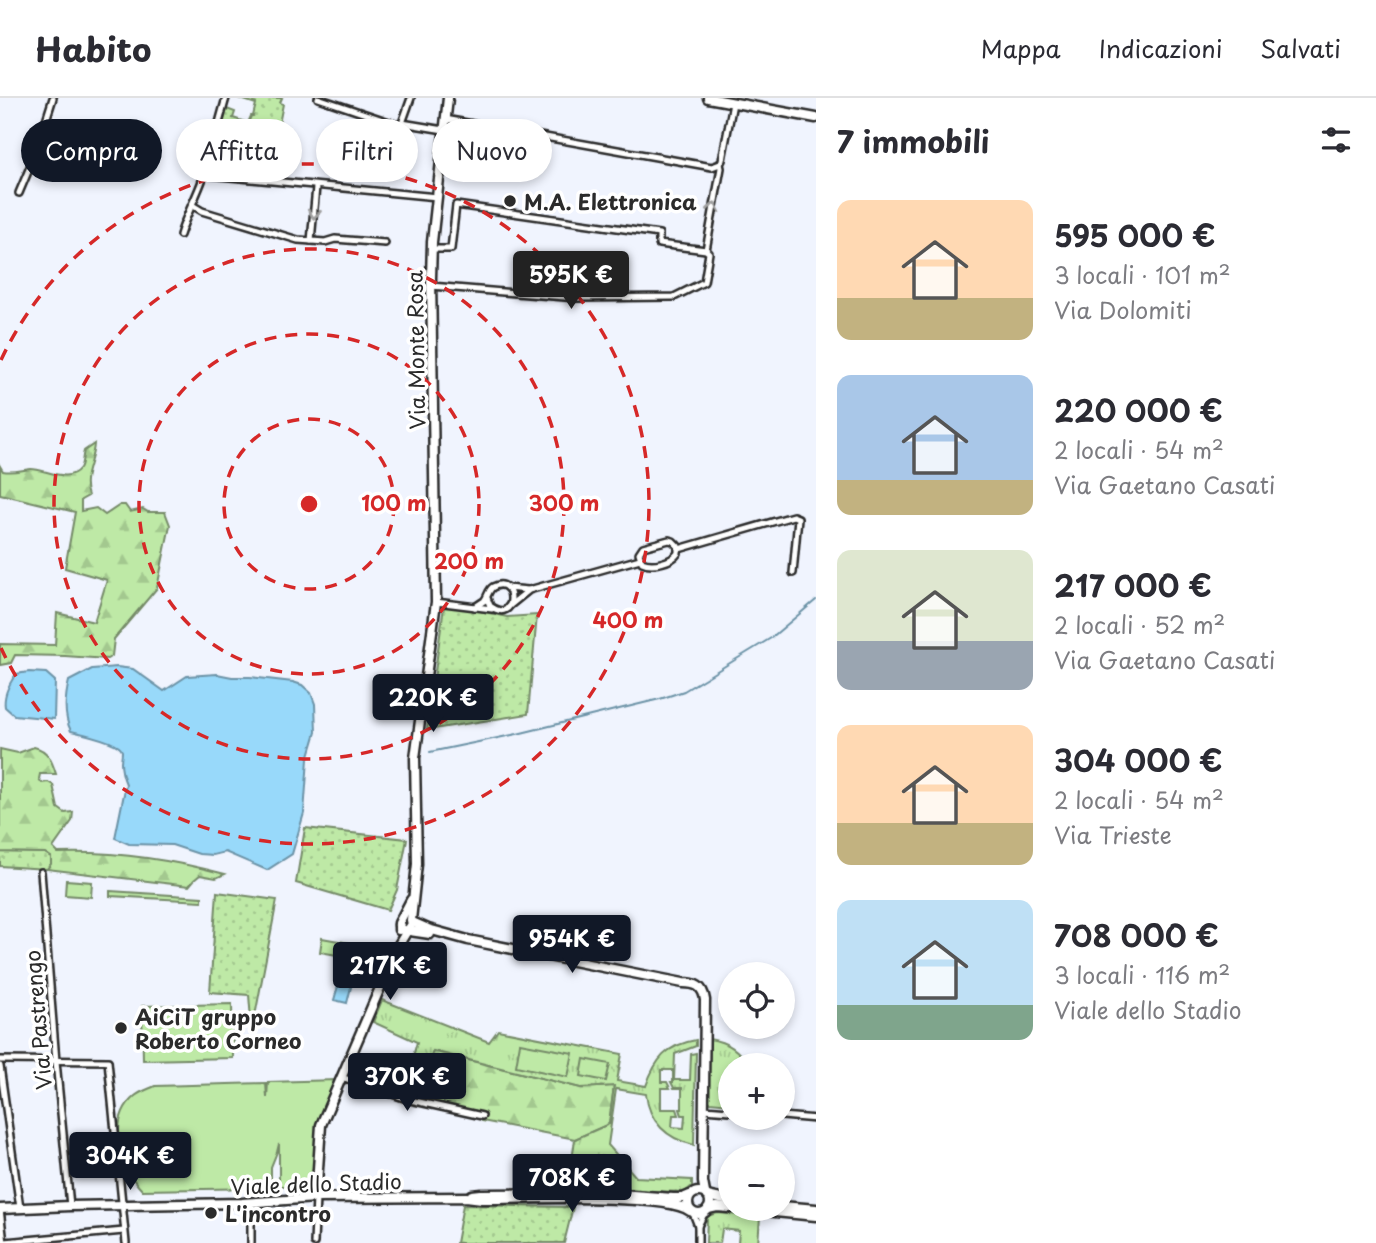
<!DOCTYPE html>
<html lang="it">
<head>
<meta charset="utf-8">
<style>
  body { margin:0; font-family:"Playpen Sans",sans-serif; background:#f2f2f3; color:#2b2b33; height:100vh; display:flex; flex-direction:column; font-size:26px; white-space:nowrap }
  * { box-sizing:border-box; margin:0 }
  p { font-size:23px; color:#7c7c81 }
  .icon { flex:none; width:38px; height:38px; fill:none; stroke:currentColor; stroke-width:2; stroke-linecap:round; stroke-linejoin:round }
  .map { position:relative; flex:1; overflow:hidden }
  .details { display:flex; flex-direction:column; background:#fff; width:560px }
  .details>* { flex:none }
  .guide { position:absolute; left:21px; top:21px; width:665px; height:63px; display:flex; gap:14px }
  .buttons { position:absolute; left:718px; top:864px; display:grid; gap:14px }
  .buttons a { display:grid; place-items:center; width:77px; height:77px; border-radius:50%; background:#fff; box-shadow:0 4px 10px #0003; font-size:35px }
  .price { position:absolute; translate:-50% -60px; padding:0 16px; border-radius:7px; background:#111827; color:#fff; font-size:23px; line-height:46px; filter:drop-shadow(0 2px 4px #0008) }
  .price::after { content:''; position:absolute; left:50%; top:42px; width:21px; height:16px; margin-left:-10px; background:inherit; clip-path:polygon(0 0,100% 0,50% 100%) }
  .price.current { background:#222; color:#fff }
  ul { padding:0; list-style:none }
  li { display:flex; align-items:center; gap:21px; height:175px; padding:0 21px }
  li span { display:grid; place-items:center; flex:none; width:196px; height:140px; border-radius:14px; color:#555 }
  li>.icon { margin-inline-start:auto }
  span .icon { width:84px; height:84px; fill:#fffc; stroke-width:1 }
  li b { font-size:30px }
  h2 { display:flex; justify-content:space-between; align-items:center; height:84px; padding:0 21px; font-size:30px }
  .chip { padding:0 24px; border-radius:32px; background:#fff; box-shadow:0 4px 10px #0003; font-size:24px; line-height:63px }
  .chip.current { background:#111827; color:#fff }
  header { display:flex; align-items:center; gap:42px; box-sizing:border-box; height:98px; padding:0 35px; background:#fff; border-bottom:2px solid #e1e1e2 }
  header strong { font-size:33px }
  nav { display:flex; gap:38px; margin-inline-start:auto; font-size:24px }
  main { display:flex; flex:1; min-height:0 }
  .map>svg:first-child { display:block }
</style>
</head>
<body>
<header>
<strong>Habito</strong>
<nav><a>Mappa</a><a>Indicazioni</a><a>Salvati</a></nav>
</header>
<main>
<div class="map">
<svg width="816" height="1145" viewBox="0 0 816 1145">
  <defs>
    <pattern id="grass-dots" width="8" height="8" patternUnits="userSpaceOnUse" patternTransform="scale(1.75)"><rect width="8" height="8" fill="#bee9a6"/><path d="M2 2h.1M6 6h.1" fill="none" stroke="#a3c88f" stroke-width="1.8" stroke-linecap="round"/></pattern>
    <pattern id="forest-firs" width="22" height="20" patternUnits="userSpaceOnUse" patternTransform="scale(1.75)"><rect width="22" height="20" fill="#bee9a6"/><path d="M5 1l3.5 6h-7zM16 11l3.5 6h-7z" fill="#a3c88f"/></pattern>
    <pattern id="park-tufts" width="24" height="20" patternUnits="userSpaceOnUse" patternTransform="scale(1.75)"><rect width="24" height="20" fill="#bee9a6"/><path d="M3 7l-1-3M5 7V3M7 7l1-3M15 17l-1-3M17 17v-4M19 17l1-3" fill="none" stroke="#a3c88f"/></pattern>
  </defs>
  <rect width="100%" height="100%" fill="#f0f4fe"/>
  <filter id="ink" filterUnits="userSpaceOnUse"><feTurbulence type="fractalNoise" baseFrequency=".0143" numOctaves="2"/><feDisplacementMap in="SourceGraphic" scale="14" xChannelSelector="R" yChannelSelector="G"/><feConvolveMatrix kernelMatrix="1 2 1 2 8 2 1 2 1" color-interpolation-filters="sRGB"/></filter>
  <g filter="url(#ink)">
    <g fill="url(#grass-dots)" stroke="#748a68" stroke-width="2">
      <polygon points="238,0 282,0 280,5 283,6 275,46 219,41 227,11 235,14 233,20 248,25 251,18 253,18 256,6"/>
      <polygon points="444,508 476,512 507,519 537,517 528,616 427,632"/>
      <polygon points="305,730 407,741 397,792 388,812 296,785"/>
      <polygon points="0,754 45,755 51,759 51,766 47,771 0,768"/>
      <polygon points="217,794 277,802 252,934 249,897 210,894"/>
      <polygon points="463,1107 573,1109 564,1145 456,1145"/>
    </g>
    <g fill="url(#forest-firs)" stroke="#748a68" stroke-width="2">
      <path d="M94 346C93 365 81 379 88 398L81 402V413L96 410 105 417 120 407H125L130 414 143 411 148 414H165L170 427 157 490 114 541 112 558 107 561 65 558 15 557 11 565 0 567V546L55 547 57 515 94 524 107 482 65 470 75 414 0 396V368L3 373C13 375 21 372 31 371 46 371 68 386 80 370 83 365 82 359 84 353Z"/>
      <path d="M34 649C48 652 52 663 56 676H40L39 681 42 685 48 684 53 687 58 710 65 715 73 714 72 723 53 750 58 755C116 753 169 761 225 776L216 780 200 777 194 782 189 788 47 771 51 766V759L45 755 0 754V651L18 655Z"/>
      <polygon points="432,953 581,990 614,988 609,1026 575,1041 482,1023 483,1014 416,1001"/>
    </g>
    <g fill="url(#park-tufts)" stroke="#748a68" stroke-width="2" fill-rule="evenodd">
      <path d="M382 902 489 944 498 932 622 956 617 983 646 988C655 962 666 947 696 942V948L675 956 674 982H690L691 956 696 955 694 1047C667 1041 649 1024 646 996L616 991 608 1047 636 1079 692 1082V1088L685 1094 568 1091 575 1041 609 1026 614 988 581 990 433 953 416 1001 403 995 417 944 373 924ZM661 972H673V984H671L674 990H682V1011H680L682 1017H685L684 1030 672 1029 673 1017H679L677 1011H661V990H670L667 984H661Z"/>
      <path d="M709 941C728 944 739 952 749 968H730V1006L710 1004 706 1001Z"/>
      <polygon points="718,1115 760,1119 758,1145 738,1145 739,1133 722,1131 720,1145 706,1145 707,1120 710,1117"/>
    </g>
    <g fill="#bee9a6" stroke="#748a68" stroke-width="2">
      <polygon points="66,782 92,784 91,799 65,797"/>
      <polygon points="110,793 202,799 202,803 110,798"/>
      <polygon points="322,840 350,845 348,859 320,854"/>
      <polygon points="232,906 233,960 143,962 142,908"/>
      <polygon points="520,945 573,955 568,979 516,968"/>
      <polygon points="584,961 610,966 606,983 581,978"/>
      <path d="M336 982 317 1026 312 1088H279V1046L277 1054 271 1069V1086L266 1090 142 1092C120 1070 107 1021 135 998 141 993 149 991 155 988L266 985 267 1000 268 984Z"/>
    </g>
    <g fill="#98d9fa" stroke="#6c93a7" stroke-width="2">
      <path d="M117 569 133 571 164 593 187 578 217 576 232 579H250L293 584 302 587 311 595 315 606 316 634 308 661 304 715 292 756 267 772 225 754 213 757 199 756 172 747 129 746 115 740 126 686C123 679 121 672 121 664 121 661 122 657 122 653 120 644 80 635 71 633 63 617 65 599 69 583L92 571Z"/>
      <path d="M29 574 46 575 55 583 54 621 14 617 5 609C3 597 9 586 16 576Z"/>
      <polygon points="342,874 354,877 347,905 334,902"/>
    </g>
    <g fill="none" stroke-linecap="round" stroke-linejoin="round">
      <polyline stroke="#6c93a7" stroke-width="2" points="430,654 517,636 660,601 684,593 771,540 816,502"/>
      <g stroke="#2b2b2b" stroke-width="10">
        <g id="street">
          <polyline points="318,0 401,28 411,0"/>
          <polyline points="445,21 712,69 720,66"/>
          <polyline points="402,25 444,32"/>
          <polyline points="205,73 209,77 437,99"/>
          <polyline points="19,95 35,57 53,0"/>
          <polyline points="192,107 202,113 298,142 325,144 335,141 385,145"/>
          <path d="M180 137C186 117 196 100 203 80 212 54 218 27 226 0"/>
          <polyline points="311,143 316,89"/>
          <polyline points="432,151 451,151 456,107 659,136 659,146 706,152"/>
          <polyline points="431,188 577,200 674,199 704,184 709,155 706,152 721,70 720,66 722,62 733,5"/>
          <path d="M669 442 673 443 678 448V455C672 464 652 469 642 464L639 455 643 449Z"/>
          <polyline points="679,451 793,418 798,420 793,475"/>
          <polyline points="507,490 528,492"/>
          <polyline points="436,504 492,511"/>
          <path d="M475 509C478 507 481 505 484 503 488 499 488 492 493 489 517 476 518 528 490 508L487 500"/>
          <polyline points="508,509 529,492 640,461"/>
          <polyline points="41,774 56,963 70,1108"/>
          <polyline points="0,962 108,963 126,1145"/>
          <polyline points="0,968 20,1110"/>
          <polyline points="341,979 410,1002 482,1018"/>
          <polyline points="704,1011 730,1013"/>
          <polyline points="782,1018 816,1021"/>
          <polyline points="251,1104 251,1145"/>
          <polyline points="0,1111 4,1145"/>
          <polyline points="693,1115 698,1128 698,1145"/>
          <polyline points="698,1128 704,1116"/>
          <polyline points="5,1144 124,1133"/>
          <polyline points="314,1145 316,1100"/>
        </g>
      </g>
      <g stroke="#2b2b2b" stroke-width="13">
        <g id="secondary">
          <polyline points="708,0 816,20"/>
          <path d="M412 824 428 831 468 842 683 885C696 885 703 888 705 902L703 1084 705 1095"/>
          <polyline points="399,827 403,832 430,836"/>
          <polyline points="399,832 399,825 411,802"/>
          <polyline points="408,832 412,826 411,822 417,766 415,660 436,504 431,180 432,144 448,0"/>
          <circle cx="699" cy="1105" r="11"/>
          <polyline points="472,1097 481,1096 606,1095 673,1100 683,1100 690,1097"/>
          <polyline points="707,1098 730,1103"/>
          <polyline points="316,1100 321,1027 398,848 407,833"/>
          <polyline points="782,1108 816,1111"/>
          <path d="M0 1111 70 1108 242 1105 316 1100 466 1099 482 1101C518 1101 667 1095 690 1113"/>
          <polyline points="708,1111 717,1109 730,1110"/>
          <polyline points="745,1111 816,1118"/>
        </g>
      </g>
      <use href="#street" stroke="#fff" stroke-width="5"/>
      <use href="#secondary" stroke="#fff" stroke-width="8"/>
    </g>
    <defs><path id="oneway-chevron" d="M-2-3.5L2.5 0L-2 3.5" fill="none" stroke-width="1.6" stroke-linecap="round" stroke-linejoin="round" transform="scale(1.75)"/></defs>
    <g stroke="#a0a0a0">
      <use href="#oneway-chevron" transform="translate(714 109) rotate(-80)"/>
      <use href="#oneway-chevron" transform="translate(314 116) rotate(96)"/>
    </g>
  </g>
  <g fill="none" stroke="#d62828" stroke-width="3.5" stroke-dasharray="12 9">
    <circle cx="309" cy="406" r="85"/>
    <circle cx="309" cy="406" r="170"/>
    <circle cx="309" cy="406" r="255"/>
    <path d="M1 262A340 340 0 1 1 1 550"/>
  </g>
  <g fill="#2b2b2b" stroke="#fff" stroke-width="2.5">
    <circle cx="510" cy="103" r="7"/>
    <circle cx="121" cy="930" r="7"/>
    <circle cx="211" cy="1115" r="7"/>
  </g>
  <g text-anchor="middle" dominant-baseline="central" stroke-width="7" stroke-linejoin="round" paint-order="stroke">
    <g font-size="21" font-weight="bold" fill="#2b2b2b" stroke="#fff" text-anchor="start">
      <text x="524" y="103">M.A. Elettronica</text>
      <text x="135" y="918">AiCiT gruppo<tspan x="135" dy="24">Roberto Corneo</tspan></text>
      <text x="225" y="1115">L'incontro</text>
    </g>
    <g font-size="21" fill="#2b2b2b" stroke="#fff">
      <text transform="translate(415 252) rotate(-91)">Via Monte Rosa</text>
      <text transform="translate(37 922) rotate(-95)">Via Pastrengo</text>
      <text transform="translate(316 1085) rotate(-2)">Viale dello Stadio</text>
    </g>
  </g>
  <circle cx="309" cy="406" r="10" fill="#d62828" stroke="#fff" stroke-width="3.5"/>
  <g font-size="21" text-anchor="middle" font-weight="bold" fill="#d62828" stroke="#fff" stroke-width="7" stroke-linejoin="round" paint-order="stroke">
    <text x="394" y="413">100 m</text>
    <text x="564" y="413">300 m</text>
    <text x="469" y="471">200 m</text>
    <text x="628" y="530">400 m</text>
  </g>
</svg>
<div class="buttons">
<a><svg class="icon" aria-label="locate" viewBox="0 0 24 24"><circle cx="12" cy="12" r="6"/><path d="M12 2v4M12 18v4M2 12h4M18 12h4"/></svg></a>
<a>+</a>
<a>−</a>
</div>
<b class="price current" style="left:571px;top:213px">595K €</b>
<b class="price" style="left:433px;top:636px">220K €</b>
<b class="price" style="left:572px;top:877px">954K €</b>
<b class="price" style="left:390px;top:904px">217K €</b>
<b class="price" style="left:407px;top:1015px">370K €</b>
<b class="price" style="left:130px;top:1094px">304K €</b>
<b class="price" style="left:572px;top:1116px">708K €</b>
<div class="guide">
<a class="chip current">Compra</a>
<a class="chip">Affitta</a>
<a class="chip">Filtri</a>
<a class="chip">Nuovo</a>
</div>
</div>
<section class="details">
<h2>7 immobili<svg class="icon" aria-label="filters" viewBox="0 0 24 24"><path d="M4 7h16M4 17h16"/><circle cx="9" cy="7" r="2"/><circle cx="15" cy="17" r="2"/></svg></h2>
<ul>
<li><span style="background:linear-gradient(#ffd9b3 70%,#c2b280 0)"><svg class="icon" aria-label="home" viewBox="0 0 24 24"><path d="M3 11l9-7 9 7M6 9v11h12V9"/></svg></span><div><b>595 000 €</b><p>3 locali · 101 m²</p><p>Via Dolomiti</p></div></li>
<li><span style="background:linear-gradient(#a9c7e8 75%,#c2b280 0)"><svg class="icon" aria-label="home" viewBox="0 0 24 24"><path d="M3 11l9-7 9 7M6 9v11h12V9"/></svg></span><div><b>220 000 €</b><p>2 locali · 54 m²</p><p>Via Gaetano Casati</p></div></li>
<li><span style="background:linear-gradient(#dfe7d0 65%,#9aa5b1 0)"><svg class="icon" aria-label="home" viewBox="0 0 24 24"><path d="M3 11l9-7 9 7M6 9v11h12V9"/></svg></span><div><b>217 000 €</b><p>2 locali · 52 m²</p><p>Via Gaetano Casati</p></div></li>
<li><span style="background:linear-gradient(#ffd9b3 70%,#c2b280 0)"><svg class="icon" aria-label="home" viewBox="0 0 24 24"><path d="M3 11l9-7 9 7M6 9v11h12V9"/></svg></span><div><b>304 000 €</b><p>2 locali · 54 m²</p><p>Via Trieste</p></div></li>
<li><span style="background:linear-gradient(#bfe0f5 75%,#7fa58c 0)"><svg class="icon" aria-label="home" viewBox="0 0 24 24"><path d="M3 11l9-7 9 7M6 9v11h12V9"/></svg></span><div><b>708 000 €</b><p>3 locali · 116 m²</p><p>Viale dello Stadio</p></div></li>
</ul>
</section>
</main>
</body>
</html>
